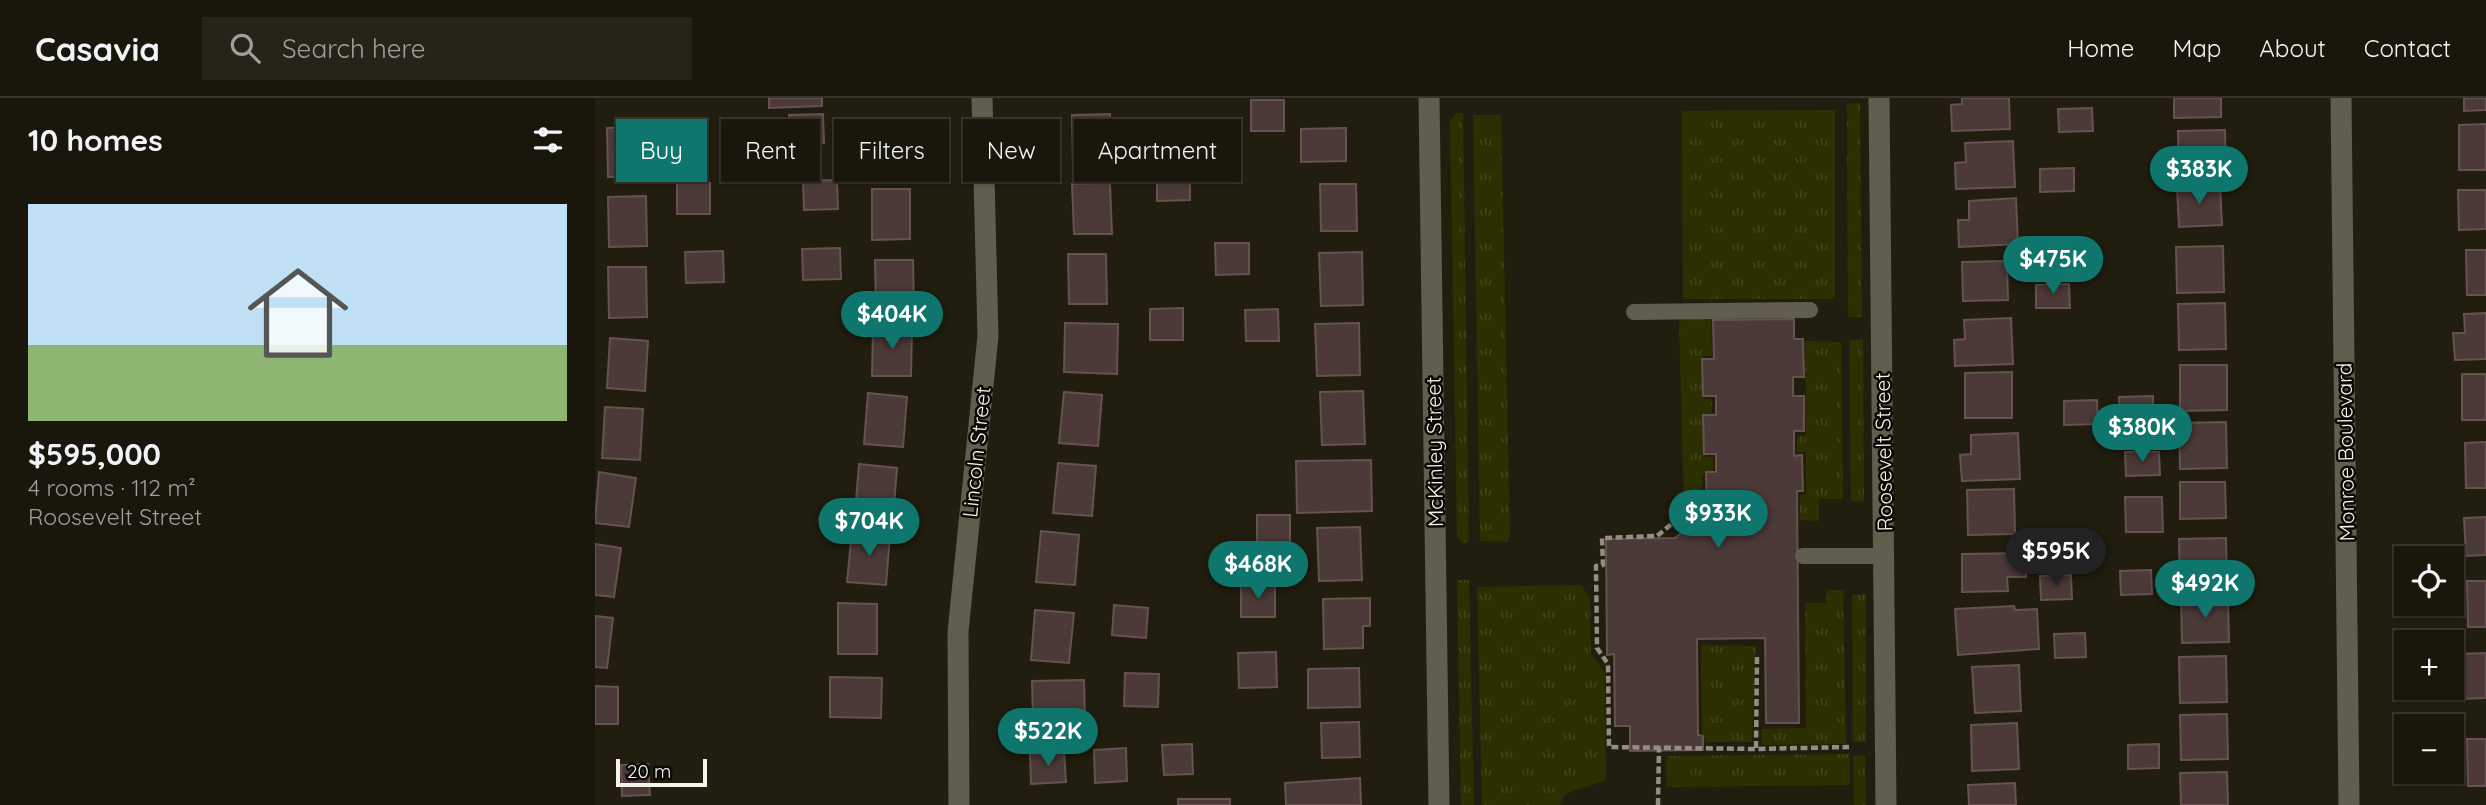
<!DOCTYPE html>
<html lang="en">
<head>
<meta charset="utf-8">
<style>
  body { margin:0; font-family:Quicksand,sans-serif; background:#262319; color:#f1f3f6; height:100vh; display:flex; flex-direction:column; font-size:26px; white-space:nowrap }
  * { box-sizing:border-box; margin:0 }
  p { font-size:23px; color:#9f9f9d }
  .icon { flex:none; width:38px; height:38px; fill:none; stroke:currentColor; stroke-width:2; stroke-linecap:round; stroke-linejoin:round }
  .map { position:relative; flex:1; overflow:hidden }
  .side { display:flex; flex-direction:column; background:#19160b; width:595px }
  .side>* { flex:none }
  .guide { position:absolute; left:21px; top:21px; width:665px; height:63px; display:flex; gap:14px }
  .fabs { position:absolute; left:1799px; top:448px; display:grid; gap:14px }
  .fabs a { display:grid; place-items:center; width:70px; height:70px; border-radius:0px; background:#19160b; box-shadow:0 2px 5px #0004,0 0 0 2px #37352c; font-size:35px }
  .scale { position:absolute; left:21px; bottom:18px; width:91px; box-sizing:border-box; padding-left:7px; border:4px solid #f6f4ea; border-top:0; font-size:19px; line-height:24px; white-space:nowrap; color:#f6f4ea; -webkit-text-stroke:5px #090804; paint-order:stroke }
  .price { position:absolute; translate:-50% -60px; padding:0 16px; border-radius:24px; background:#0f766e; color:#fff; font-size:23px; line-height:46px; filter:drop-shadow(0 2px 4px #0008) }
  .price::after { content:''; position:absolute; left:50%; top:42px; width:21px; height:16px; margin-left:-10px; background:inherit; clip-path:polygon(0 0,100% 0,50% 100%) }
  .price.on { background:#222; color:#fff }
  ul { padding:0; list-style:none }
  li { display:grid; align-content:center; gap:14px; height:371px; padding:0 28px }
  li span { display:grid; place-items:center; height:217px; border-radius:0px; color:#555 }
  li>.icon { margin-inline-start:auto }
  span .icon { width:126px; height:126px; fill:#fffc; stroke-width:1 }
  li b { font-size:30px }
  h2 { display:flex; justify-content:space-between; align-items:center; height:84px; padding:0 28px; font-size:30px }
  .pill { padding:0 24px; border-radius:0px; background:#19160b; box-shadow:0 2px 5px #0004,0 0 0 2px #37352c; font-size:24px; line-height:63px }
  .pill.on { background:#0f766e; color:#fff }
  header { display:flex; align-items:center; gap:42px; box-sizing:border-box; height:98px; padding:0 35px; background:#19160b; border-bottom:2px solid #37352c }
  header strong { font-size:33px }
  nav { display:flex; gap:38px; margin-inline-start:auto; font-size:24px }
  .search { width:490px; height:63px; background:#262319; display:flex; align-items:center; gap:18px; box-sizing:border-box; padding:0 24px; border-radius:0px; color:#9f9f9d; font-size:26px }
  main { display:flex; flex:1; min-height:0 }
  .map>svg:first-child { display:block }
</style>
</head>
<body>
<header>
<strong>Casavia</strong>
<div class="search"><svg class="icon" aria-label="search" viewBox="0 0 24 24"><circle cx="10" cy="10" r="6"/><path d="M15 15l6 6"/></svg>Search here</div>
<nav><a>Home</a><a>Map</a><a>About</a><a>Contact</a></nav>
</header>
<main>
<section class="side">
<h2>10 homes<svg class="icon" aria-label="filters" viewBox="0 0 24 24"><path d="M4 7h16M4 17h16"/><circle cx="9" cy="7" r="2"/><circle cx="15" cy="17" r="2"/></svg></h2>
<ul>
<li><span style="background:linear-gradient(#bfe0f5 65%,#8fb573 0)"><svg class="icon" aria-label="home" viewBox="0 0 24 24"><path d="M3 11l9-7 9 7M6 9v11h12V9"/></svg></span><div><b>$595,000</b><p>4 rooms · 112 m²</p><p>Roosevelt Street</p></div></li>
</ul>
</section>
<div class="map">
<svg width="1891" height="707" viewBox="0 0 1891 707">
  <defs>
    <pattern id="grass-tufts" width="24" height="20" patternUnits="userSpaceOnUse" patternTransform="scale(1.75)"><rect width="24" height="20" fill="#2c2f00"/><path d="M3 7l-1-3M5 7V3M7 7l1-3M15 17l-1-3M17 17v-4M19 17l1-3" fill="none" stroke="#414419"/></pattern>
  </defs>
  <rect width="100%" height="100%" fill="#211e0f"/>
  <g fill="url(#grass-tufts)">
    <polygon points="1265,5 1267,219 1253,219 1252,6"/>
    <polygon points="1240,12 1240,201 1088,201 1087,13"/>
    <polygon points="861,15 868,15 874,444 867,445 862,437 855,23"/>
    <polygon points="878,17 906,17 915,439 912,444 885,443"/>
    <polygon points="1116,220 1117,258 1107,258 1108,300 1117,301 1117,315 1108,316 1109,359 1118,359 1118,373 1110,373 1107,379 1110,414 1099,415 1091,407 1089,409 1084,221"/>
    <polygon points="1268,241 1269,404 1256,403 1254,242"/>
    <polygon points="1210,243 1246,244 1248,401 1224,401 1224,423 1205,422 1205,397 1211,396 1211,354 1202,354 1202,339 1211,337"/>
    <polygon points="862,482 874,482 879,707 866,707"/>
    <polygon points="986,487 995,500 996,556 1010,575 1011,682 970,696 965,707 887,707 882,489"/>
    <polygon points="1232,492 1248,492 1251,646 1167,647 1166,631 1211,630 1210,505 1231,505"/>
    <polygon points="1271,496 1271,644 1258,644 1257,497"/>
    <polygon points="1106,547 1161,548 1157,644 1111,644 1107,635"/>
    <polygon points="1255,656 1255,687 1072,689 1071,658"/>
    <polygon points="1270,657 1271,707 1259,707 1258,658"/>
  </g>
  <g fill="#4c3a38" stroke="#665250" stroke-width="2">
    <polygon points="174,0 227,0 227,8 174,10"/>
    <polygon points="1367,0 1414,0 1415,31 1357,33 1356,7 1367,6"/>
    <polygon points="1579,0 1626,0 1626,19 1579,20"/>
    <polygon points="1869,0 1891,0 1891,12 1869,13"/>
    <rect x="656" y="2" width="33" height="31"/>
    <polygon points="1497,10 1498,33 1464,34 1463,11"/>
    <polygon points="228,16 229,45 195,46 194,17"/>
    <polygon points="515,16 516,66 478,67 477,17"/>
    <polygon points="314,21 314,71 276,72 276,22"/>
    <polygon points="1891,26 1891,72 1864,72 1864,27"/>
    <polygon points="50,29 51,79 13,79 12,30"/>
    <polygon points="751,30 751,63 706,64 706,31"/>
    <polygon points="1630,32 1631,78 1584,78 1583,33"/>
    <polygon points="1418,43 1420,89 1361,91 1360,65 1371,64 1370,45"/>
    <polygon points="1479,70 1479,93 1445,94 1445,71"/>
    <polygon points="562,71 595,71 595,102 562,103"/>
    <polygon points="242,82 243,111 209,112 208,83"/>
    <rect x="82" y="85" width="33" height="31"/>
    <polygon points="515,85 517,136 479,136 477,86"/>
    <polygon points="725,86 761,86 762,133 726,133"/>
    <polygon points="1625,88 1627,127 1584,129 1582,89"/>
    <polygon points="277,91 315,91 315,141 277,142"/>
    <polygon points="1863,92 1891,92 1891,131 1864,132"/>
    <polygon points="51,98 52,148 14,149 13,99"/>
    <polygon points="1421,100 1423,146 1364,149 1363,122 1374,122 1374,103"/>
    <polygon points="620,145 654,145 654,176 621,177"/>
    <polygon points="1628,148 1629,194 1582,195 1581,149"/>
    <polygon points="245,150 246,181 208,182 207,151"/>
    <polygon points="1871,152 1891,152 1891,197 1872,197"/>
    <polygon points="128,153 129,184 91,185 90,154"/>
    <polygon points="767,154 768,207 726,208 724,155"/>
    <polygon points="473,156 511,156 512,206 474,206"/>
    <polygon points="280,162 318,162 319,212 281,212"/>
    <polygon points="1412,163 1413,202 1368,203 1367,164"/>
    <polygon points="13,169 51,169 52,219 14,220"/>
    <polygon points="1474,186 1475,210 1441,210 1441,187"/>
    <polygon points="1630,205 1631,251 1584,252 1583,206"/>
    <polygon points="588,210 588,242 555,242 555,211"/>
    <polygon points="683,211 684,243 651,243 650,212"/>
    <polygon points="1891,215 1891,261 1860,262 1858,235 1870,235 1869,216"/>
    <polygon points="1416,220 1418,266 1360,268 1359,242 1370,241 1369,222"/>
    <polygon points="1199,221 1199,241 1208,241 1209,279 1198,279 1198,298 1209,298 1209,333 1199,333 1199,358 1207,357 1208,393 1202,393 1204,625 1171,625 1170,540 1102,541 1103,637 1108,638 1108,652 1035,653 1035,628 1020,628 1019,556 1012,557 1011,441 1080,440 1112,413 1111,374 1121,374 1121,356 1109,356 1108,317 1121,317 1121,298 1108,298 1107,261 1119,261 1118,222"/>
    <polygon points="470,225 523,226 522,276 469,274"/>
    <polygon points="764,225 765,277 722,278 720,226"/>
    <polygon points="278,228 317,228 316,278 277,278"/>
    <polygon points="15,240 53,243 50,293 12,290"/>
    <polygon points="1585,267 1632,267 1632,312 1585,313"/>
    <polygon points="1417,274 1417,320 1370,320 1370,275"/>
    <rect x="1867" y="276" width="24" height="46"/>
    <polygon points="768,293 770,346 727,347 725,294"/>
    <polygon points="469,294 507,297 503,348 464,345"/>
    <polygon points="273,295 312,299 308,349 269,346"/>
    <polygon points="1558,298 1558,321 1525,322 1524,299"/>
    <polygon points="1502,302 1503,326 1469,327 1469,303"/>
    <polygon points="10,309 48,311 45,362 7,360"/>
    <polygon points="1631,324 1632,370 1585,371 1584,325"/>
    <polygon points="1423,335 1425,381 1367,383 1365,357 1376,356 1376,337"/>
    <polygon points="1891,344 1891,390 1871,390 1870,345"/>
    <polygon points="1530,354 1564,354 1565,377 1531,378"/>
    <polygon points="776,362 777,413 702,415 701,363"/>
    <polygon points="463,365 501,368 497,418 458,415"/>
    <polygon points="264,366 302,370 298,420 260,416"/>
    <polygon points="4,374 41,380 34,429 0,425"/>
    <polygon points="1585,384 1630,384 1631,420 1585,421"/>
    <polygon points="1419,391 1420,436 1373,437 1372,392"/>
    <polygon points="1530,399 1567,399 1568,434 1531,434"/>
    <polygon points="662,417 695,417 695,448 662,449"/>
    <polygon points="1891,419 1891,457 1871,458 1869,420"/>
    <polygon points="765,429 767,482 724,483 722,430"/>
    <polygon points="257,433 295,437 291,487 252,484"/>
    <polygon points="446,433 484,437 480,487 441,484"/>
    <polygon points="1631,440 1632,485 1585,486 1584,441"/>
    <polygon points="0,446 26,450 19,499 0,497"/>
    <polygon points="1431,455 1431,479 1412,479 1413,493 1367,494 1367,456"/>
    <polygon points="1556,472 1557,496 1526,497 1525,473"/>
    <polygon points="1476,477 1477,501 1446,502 1445,478"/>
    <polygon points="1872,483 1891,483 1891,529 1873,529"/>
    <rect x="646" y="488" width="34" height="31"/>
    <polygon points="1633,498 1634,544 1587,545 1586,499"/>
    <polygon points="775,500 775,528 768,528 768,550 729,551 728,501"/>
    <polygon points="243,505 282,506 282,556 243,556"/>
    <polygon points="519,507 553,510 551,540 517,537"/>
    <polygon points="1419,508 1420,512 1442,511 1444,551 1363,557 1360,511"/>
    <polygon points="440,512 479,515 474,565 436,562"/>
    <polygon points="0,518 18,520 12,570 0,569"/>
    <polygon points="1490,535 1491,559 1460,560 1459,536"/>
    <polygon points="681,554 682,589 644,590 643,555"/>
    <polygon points="1891,555 1891,600 1862,601 1861,556"/>
    <polygon points="1631,558 1632,604 1585,605 1584,559"/>
    <polygon points="1424,567 1426,613 1380,615 1377,569"/>
    <polygon points="764,570 765,609 713,610 713,571"/>
    <polygon points="530,575 564,576 563,609 529,608"/>
    <polygon points="235,579 287,580 286,620 235,619"/>
    <polygon points="489,582 490,621 438,622 437,583"/>
    <polygon points="0,588 23,589 23,626 0,626"/>
    <polygon points="1632,616 1633,661 1586,662 1585,617"/>
    <polygon points="764,624 765,659 727,660 726,625"/>
    <polygon points="1422,625 1424,671 1377,673 1376,627"/>
    <polygon points="1872,641 1891,641 1891,688 1873,688"/>
    <polygon points="597,646 598,676 569,677 567,647"/>
    <polygon points="1564,646 1564,670 1533,671 1533,647"/>
    <polygon points="531,650 532,683 500,685 499,652"/>
    <polygon points="469,654 471,684 436,686 435,656"/>
    <polygon points="53,666 55,697 27,698 26,667"/>
    <polygon points="1632,674 1633,707 1586,707 1585,675"/>
    <polygon points="765,680 766,707 691,707 690,685"/>
    <polygon points="1420,685 1421,707 1374,707 1373,687"/>
    <rect x="583" y="701" width="52" height="6"/>
  </g>
  <g fill="none" stroke-linecap="round" stroke-linejoin="round">
    <g stroke="#918e82" stroke-width="4.5" stroke-dasharray="7 3.5" stroke-linecap="butt">
      <polyline points="1092,413 1062,438 1007,440 1008,467 1001,468 1002,550 1013,566 1014,649 1161,651"/>
      <polyline points="1162,559 1161,651 1254,649"/>
      <polyline points="1063,707 1064,649"/>
    </g>
    <g stroke="#615e4d" stroke-width="16">
      <polyline points="1039,214 1215,212"/>
      <polyline points="1208,458 1289,458"/>
    </g>
    <g stroke="#615e4d" stroke-width="21">
      <polyline points="834,0 844,707"/>
      <polyline points="1284,0 1291,707"/>
      <polyline points="364,707 363,534 393,238 387,0"/>
    </g>
    <polyline stroke="#615e4d" stroke-width="21" points="1746,0 1754,707"/>
  </g>
  <g text-anchor="middle" dominant-baseline="central" stroke-width="5" stroke-linejoin="round" paint-order="stroke">
    <g font-size="21" fill="#f6f4ea" stroke="#090804">
      <text transform="translate(381 354) rotate(-84)">Lincoln Street</text>
      <text transform="translate(839 354) rotate(-91)">McKinley Street</text>
      <text transform="translate(1288 354) rotate(-91)">Roosevelt Street</text>
      <text transform="translate(1750 354) rotate(-91)">Monroe Boulevard</text>
    </g>
  </g>
</svg>
<div class="fabs">
<a><svg class="icon" aria-label="locate" viewBox="0 0 24 24"><circle cx="12" cy="12" r="6"/><path d="M12 2v4M12 18v4M2 12h4M18 12h4"/></svg></a>
<a>+</a>
<a>−</a>
</div>
<div class="scale">20 m</div>
<b class="price" style="left:1604px;top:108px">$383K</b>
<b class="price" style="left:1458px;top:198px">$475K</b>
<b class="price" style="left:297px;top:253px">$404K</b>
<b class="price" style="left:1547px;top:366px">$380K</b>
<b class="price" style="left:1123px;top:452px">$933K</b>
<b class="price" style="left:274px;top:460px">$704K</b>
<b class="price on" style="left:1461px;top:490px">$595K</b>
<b class="price" style="left:663px;top:503px">$468K</b>
<b class="price" style="left:1610px;top:522px">$492K</b>
<b class="price" style="left:453px;top:670px">$522K</b>
<div class="guide">
<a class="pill on">Buy</a>
<a class="pill">Rent</a>
<a class="pill">Filters</a>
<a class="pill">New</a>
<a class="pill">Apartment</a>
</div>
</div>
</main>
</body>
</html>
